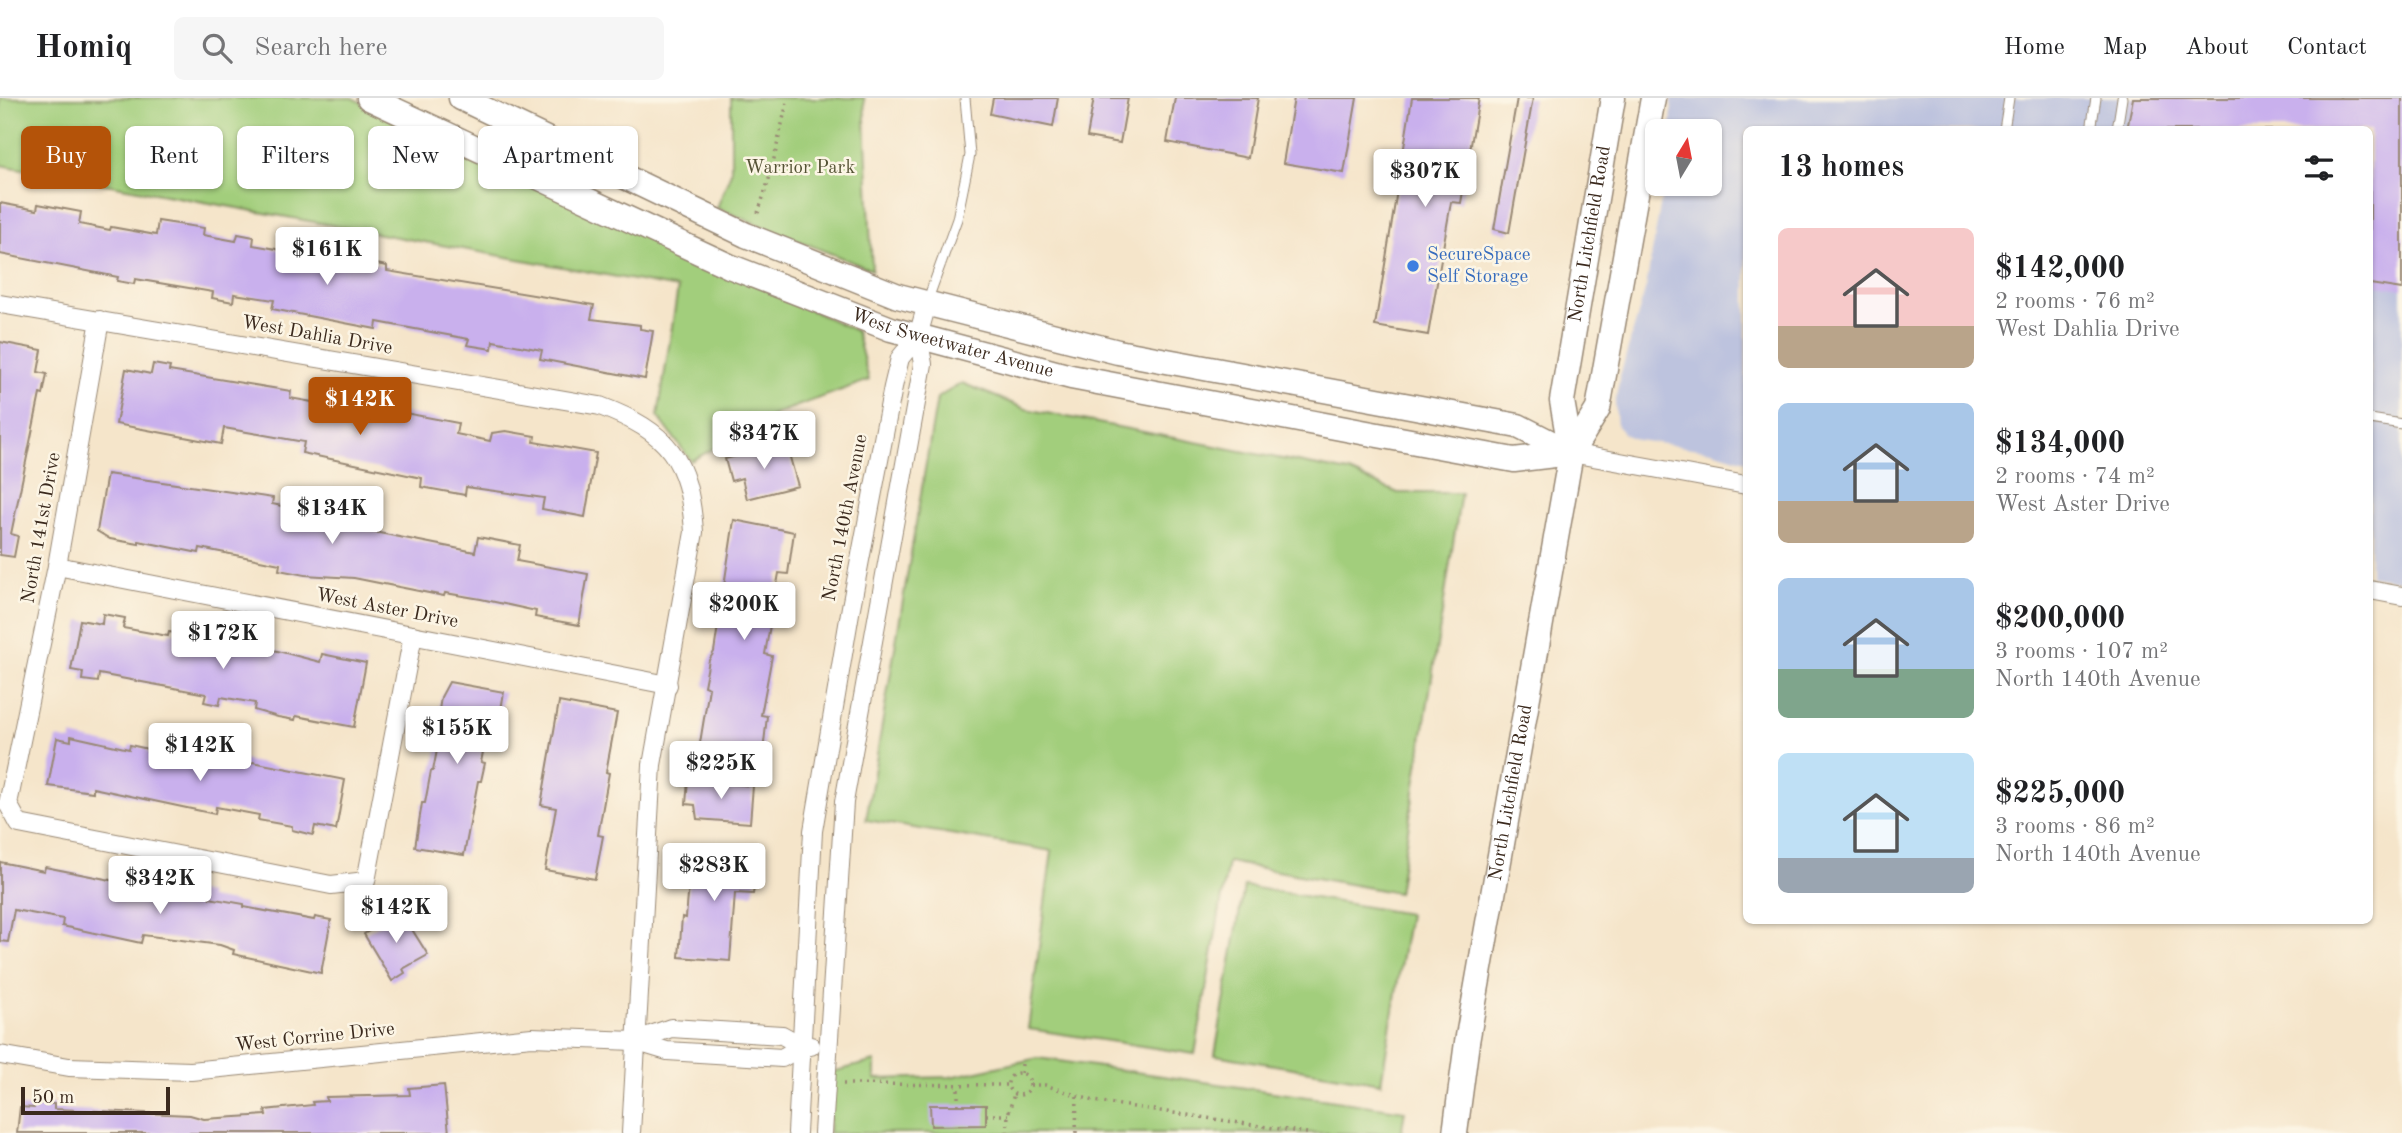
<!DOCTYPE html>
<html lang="en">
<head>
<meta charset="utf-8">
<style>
  body { margin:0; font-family:"Old Standard TT",serif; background:#f6f6f6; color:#202124; height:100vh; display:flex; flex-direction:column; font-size:26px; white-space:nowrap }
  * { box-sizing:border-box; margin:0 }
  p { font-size:23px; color:#757577 }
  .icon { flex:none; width:38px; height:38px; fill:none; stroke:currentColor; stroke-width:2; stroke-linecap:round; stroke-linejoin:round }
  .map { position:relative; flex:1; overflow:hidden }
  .panel { position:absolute; left:1743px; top:28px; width:630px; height:798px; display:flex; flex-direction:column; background:#fff; border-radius:10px; box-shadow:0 2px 5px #0004 }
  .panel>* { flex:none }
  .banner { position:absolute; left:21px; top:28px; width:665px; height:63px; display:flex; gap:14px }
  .needle { width:46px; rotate:10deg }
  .tools { position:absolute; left:1645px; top:21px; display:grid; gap:14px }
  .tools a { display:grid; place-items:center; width:77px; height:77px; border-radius:10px; background:#fff; box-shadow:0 2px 5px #0004; font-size:35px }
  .scale { position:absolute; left:21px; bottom:18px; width:149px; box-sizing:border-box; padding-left:7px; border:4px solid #3b2a1e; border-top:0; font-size:19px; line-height:24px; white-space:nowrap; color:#3b2a1e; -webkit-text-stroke:5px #fcf5e5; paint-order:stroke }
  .price { position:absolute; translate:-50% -60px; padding:0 16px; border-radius:7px; background:#fff; color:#222; font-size:23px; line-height:46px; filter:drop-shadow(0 2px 4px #0008) }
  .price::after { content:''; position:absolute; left:50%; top:42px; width:21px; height:16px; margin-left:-10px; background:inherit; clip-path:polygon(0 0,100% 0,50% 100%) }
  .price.selected { background:#b45309; color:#fff }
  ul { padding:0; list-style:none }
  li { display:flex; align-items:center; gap:21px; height:175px; padding:0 35px }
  li span { display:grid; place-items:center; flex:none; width:196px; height:140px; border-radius:10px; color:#555 }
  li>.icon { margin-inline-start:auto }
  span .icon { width:84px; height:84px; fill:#fffc; stroke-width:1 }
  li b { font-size:30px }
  h2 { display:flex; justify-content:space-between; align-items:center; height:84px; padding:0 35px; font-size:30px }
  .tag { padding:0 24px; border-radius:10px; background:#fff; box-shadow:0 2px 5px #0004; font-size:24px; line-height:63px }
  .tag.selected { background:#b45309; color:#fff }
  header { display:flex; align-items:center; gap:42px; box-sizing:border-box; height:98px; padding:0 35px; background:#fff; border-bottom:2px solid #e0e0e0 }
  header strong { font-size:33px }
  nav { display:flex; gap:38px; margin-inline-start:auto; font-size:24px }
  .search { width:490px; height:63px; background:#f6f6f6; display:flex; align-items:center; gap:18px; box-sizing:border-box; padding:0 24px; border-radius:10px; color:#757577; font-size:26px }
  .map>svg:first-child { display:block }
</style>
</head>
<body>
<header>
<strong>Homiq</strong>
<div class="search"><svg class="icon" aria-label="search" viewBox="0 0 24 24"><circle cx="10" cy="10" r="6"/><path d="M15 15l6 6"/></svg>Search here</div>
<nav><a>Home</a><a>Map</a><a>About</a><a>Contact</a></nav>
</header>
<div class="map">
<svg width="2402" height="1035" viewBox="0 0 2402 1035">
  <rect width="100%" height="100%" fill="#fcf5e5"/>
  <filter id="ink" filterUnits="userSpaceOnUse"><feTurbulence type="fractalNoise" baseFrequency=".0143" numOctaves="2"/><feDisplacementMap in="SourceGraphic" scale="14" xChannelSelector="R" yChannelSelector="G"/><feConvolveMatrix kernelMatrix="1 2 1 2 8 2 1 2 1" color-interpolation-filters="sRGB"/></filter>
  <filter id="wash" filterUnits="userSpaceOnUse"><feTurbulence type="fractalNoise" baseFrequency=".00686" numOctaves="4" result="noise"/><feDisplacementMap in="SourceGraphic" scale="28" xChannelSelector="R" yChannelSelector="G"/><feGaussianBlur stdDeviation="1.57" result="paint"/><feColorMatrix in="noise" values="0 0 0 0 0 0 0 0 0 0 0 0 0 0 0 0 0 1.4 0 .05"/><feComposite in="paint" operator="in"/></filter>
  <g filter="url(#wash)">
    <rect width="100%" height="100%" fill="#f5e5ca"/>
    <polygon fill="#bdc3de" points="1672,0 2402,0 2402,483 2370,478 2370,32 1746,32 1746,363 1712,353 1637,342 1624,336 1617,328 1615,305 1620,278 1646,189 1664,86 1710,86 1710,33 1671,33"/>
    <g fill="#a2ce7b" stroke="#6e7c4c" stroke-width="2">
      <polygon points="0,0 352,0 856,233 869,282 778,315 691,363 658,318 678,190 0,67"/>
      <polygon points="731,0 864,0 872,172 717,110 731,74"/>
      <polygon points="962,285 1026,311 1349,374 1398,395 1461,395 1398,795 1228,764 1195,956 1028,931 1052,753 866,722 937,300"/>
      <polygon points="1244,788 1409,816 1381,985 1215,957"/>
      <polygon points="1038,960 1405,1013 1401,1035 829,1035 832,974 875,963 875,981 950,979"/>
    </g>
    <g id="blocks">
      <g fill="#c9b0ed">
        <polygon points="993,0 1058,0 1053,29 990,16"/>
        <polygon points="1094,0 1128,0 1120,45 1087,39"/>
        <polygon points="1175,0 1258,0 1248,60 1167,44"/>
        <polygon points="1294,0 1357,0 1344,75 1283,65"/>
        <polygon points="1412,0 1479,0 1461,105 1451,104 1428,237 1375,228"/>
        <polygon points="1517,0 1533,0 1509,135 1494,131"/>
        <polygon points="2133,0 2402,0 2402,191 2370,186 2370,32 2127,32"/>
        <polygon points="0,105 37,112 38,106 81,114 79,126 110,132 111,129 156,137 158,123 204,130 203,137 236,143 238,136 254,139 253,147 282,152 283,148 387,168 387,173 594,207 591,221 640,227 640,231 653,233 645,281 540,261 542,252 493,243 492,251 467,247 469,241 377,224 376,231 272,211 274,202 234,196 233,204 212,200 213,194 135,181 134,186 117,183 118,179 0,156"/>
        <polygon points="0,244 42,252 38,274 47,276 43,297 40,296 11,436 18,438 14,459 0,457"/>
        <polygon points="153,266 170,269 169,273 291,293 290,300 367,314 368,308 458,325 456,336 490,343 492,335 506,333 535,338 534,344 596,355 585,419 542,411 544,400 466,389 465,397 421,389 422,380 302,355 304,344 224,330 221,346 116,326 126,271 151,276"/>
        <polygon points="786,345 798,388 747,401 742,380 731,383 725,361"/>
        <polygon points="107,376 273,400 272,406 306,413 316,411 333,420 366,426 364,432 475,454 478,439 520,447 517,463 588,476 579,527 535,519 536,513 481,501 445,495 444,498 354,480 305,477 279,472 280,466 200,450 199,455 139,443 139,446 110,441 97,433"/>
        <polygon points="734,422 794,434 788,476 779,475 765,556 772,558 761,617 767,618 762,663 699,651 709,590 704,588 709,562 714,554"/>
        <polygon points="103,516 125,520 123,530 168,538 169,534 185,537 185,541 223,548 224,539 320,564 322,556 366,565 354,629 296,618 295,622 278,619 254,612 255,605 221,599 219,607 204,604 206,596 99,576 98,584 82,582 83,574 71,572 80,522 102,526"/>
        <polygon points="449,584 504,594 497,636 487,634 481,664 485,665 481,683 478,683 464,757 415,749 422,705 425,705 431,673 433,673 442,626 437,625 441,599"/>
        <polygon points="559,604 617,615 606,674 609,675 598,737 603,738 595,781 545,772 556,710 541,707"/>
        <polygon points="71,638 129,651 130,647 148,651 147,654 180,660 181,653 212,659 211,666 241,671 242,662 345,682 336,732 315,728 313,737 292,732 292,728 258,722 259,717 216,709 215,716 93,690 93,694 48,688 57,640 71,643"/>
        <polygon points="688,682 753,688 750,725 697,721 695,707 686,706"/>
        <polygon points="708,751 711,755 755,757 757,773 753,796 735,795 730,863 679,859 682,819 686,820 692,753"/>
        <polygon points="0,764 44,773 45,769 166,793 167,790 194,793 209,796 209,800 244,806 244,809 314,822 315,819 331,822 321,875 233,856 234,852 220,847 143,837 141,845 62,828 63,821 14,812 8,844 0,843"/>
        <polygon points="401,814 428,857 403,871 405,875 392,883 364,836"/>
        <polygon points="444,987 449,1035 17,1035 20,1009 34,1010 35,1005 54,1006 54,1011 190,1017 204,1021 266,1017 265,1012 313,1007 312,1004 327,1003 326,999 410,997 409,990"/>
        <polygon points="930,1007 986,1007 986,1027 931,1028"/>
      </g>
    </g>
  </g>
  <g filter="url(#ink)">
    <use href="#blocks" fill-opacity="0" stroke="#988874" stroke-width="2"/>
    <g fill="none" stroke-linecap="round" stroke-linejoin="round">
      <g stroke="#988874" stroke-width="11">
        <g id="lane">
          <polyline points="2004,32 2009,0"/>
          <polyline points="2091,32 2096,0"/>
          <polyline points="2117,32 2122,0"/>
          <polyline points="927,204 957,121 970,57 965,0"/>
          <polyline points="2370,321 2402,326"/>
        </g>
      </g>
      <g stroke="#988874" stroke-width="20">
        <g id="street">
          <path d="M0 206 600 308C669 334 689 361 694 434L652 667 631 1035"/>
          <polyline points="100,222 57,468 8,706 19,726 331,787 366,783 413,537"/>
          <polyline points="1571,355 1746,387"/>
          <polyline points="57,468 668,587"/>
          <polyline points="2370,492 2402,498"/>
          <polyline points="634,943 671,930 782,937 802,948 811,948"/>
          <polyline points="0,957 69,969 191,973 532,939 634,943 667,953 782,960 802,948"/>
          <polyline points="797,1035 813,733 851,509 893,289 900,260 918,238 927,206"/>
          <polyline points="823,1035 844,704 923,266 918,238"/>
        </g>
      </g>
      <g stroke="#988874" stroke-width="27">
        <g id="secondary">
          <path id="s1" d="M369 0 729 168 891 231 1071 279 1367 335 1514 362 1571 355"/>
          <polyline points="461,0 746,137 898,198 1118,254 1518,328 1571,355"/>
          <polyline points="1571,355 1598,311 1653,0"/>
          <path id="s2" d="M1455 1035 1467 944 1571 355 1562 303 1613 0"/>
        </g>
      </g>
      <g stroke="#988874" stroke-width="3.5" stroke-dasharray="2 5" stroke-linecap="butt">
        <polyline points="758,115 770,78 788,0"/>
        <polyline points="1021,975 1022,966"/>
        <circle cx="1019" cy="986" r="11"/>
        <polyline points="843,986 1008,987"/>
        <polyline points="1030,987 1045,987 1094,1003 1307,1035"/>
        <polyline points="958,1007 958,987"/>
        <polyline points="986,1017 1008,1017"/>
        <polyline points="1007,1035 1008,1017 1014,996"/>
        <polyline points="1076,1035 1077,997"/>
      </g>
      <use href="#lane" stroke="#fff" stroke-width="9"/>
      <use href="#street" stroke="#fff" stroke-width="18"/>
      <use href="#secondary" stroke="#fff" stroke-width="24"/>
    </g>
  </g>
  <circle fill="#3f7fe0" stroke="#fcf5e5" stroke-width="2.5" cx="1413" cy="168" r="7"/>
  <g text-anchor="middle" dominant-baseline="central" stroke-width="5" stroke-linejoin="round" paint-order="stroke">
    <g font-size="19" fill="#555335" stroke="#fcf5e5">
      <text x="800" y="70">Warrior Park</text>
    </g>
    <g font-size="19" fill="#3b2a1e" stroke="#fcf5e5">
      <text stroke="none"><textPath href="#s2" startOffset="912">North Litchfield Road</textPath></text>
      <text transform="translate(317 238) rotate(10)">West Dahlia Drive</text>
      <text stroke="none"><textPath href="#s1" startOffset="634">West Sweetwater Avenue</textPath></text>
      <text transform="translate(846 420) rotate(-79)">North 140th Avenue</text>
      <text transform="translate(42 430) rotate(-80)">North 141st Drive</text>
      <text transform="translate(387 511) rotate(11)">West Aster Drive</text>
      <text stroke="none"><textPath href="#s2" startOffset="345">North Litchfield Road</textPath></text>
      <text transform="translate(315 940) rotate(-6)">West Corrine Drive</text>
    </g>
    <g font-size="19" fill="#366cbe" stroke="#fcf5e5" text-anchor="start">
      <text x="1427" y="157">SecureSpace<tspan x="1427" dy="22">Self Storage</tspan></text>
    </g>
  </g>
</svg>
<div class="tools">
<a><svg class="needle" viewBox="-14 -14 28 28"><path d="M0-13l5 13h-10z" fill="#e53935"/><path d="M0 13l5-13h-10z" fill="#757577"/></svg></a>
</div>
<div class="scale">50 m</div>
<b class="price" style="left:1425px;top:111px">$307K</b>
<b class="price" style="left:327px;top:189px">$161K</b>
<b class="price selected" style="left:360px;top:339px">$142K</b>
<b class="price" style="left:764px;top:373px">$347K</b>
<b class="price" style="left:332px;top:448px">$134K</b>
<b class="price" style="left:744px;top:544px">$200K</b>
<b class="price" style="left:223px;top:573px">$172K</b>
<b class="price" style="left:457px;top:668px">$155K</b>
<b class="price" style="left:200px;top:685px">$142K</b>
<b class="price" style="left:721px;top:703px">$225K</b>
<b class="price" style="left:714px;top:805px">$283K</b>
<b class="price" style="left:160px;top:818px">$342K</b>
<b class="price" style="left:396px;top:847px">$142K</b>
<div class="banner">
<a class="tag selected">Buy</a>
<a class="tag">Rent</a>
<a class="tag">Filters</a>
<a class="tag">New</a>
<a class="tag">Apartment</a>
</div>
<section class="panel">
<h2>13 homes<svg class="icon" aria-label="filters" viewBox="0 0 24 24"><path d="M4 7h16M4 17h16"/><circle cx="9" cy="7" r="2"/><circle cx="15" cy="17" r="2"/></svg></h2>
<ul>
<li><span style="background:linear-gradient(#f6c9c9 70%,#b9a48a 0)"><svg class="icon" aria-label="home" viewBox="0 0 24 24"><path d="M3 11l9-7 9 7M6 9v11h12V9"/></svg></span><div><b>$142,000</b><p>2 rooms · 76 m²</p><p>West Dahlia Drive</p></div></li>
<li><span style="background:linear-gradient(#a9c7e8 70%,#b9a48a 0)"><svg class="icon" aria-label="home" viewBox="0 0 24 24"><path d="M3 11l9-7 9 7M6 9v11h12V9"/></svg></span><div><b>$134,000</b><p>2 rooms · 74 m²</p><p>West Aster Drive</p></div></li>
<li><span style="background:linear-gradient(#a9c7e8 65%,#7fa58c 0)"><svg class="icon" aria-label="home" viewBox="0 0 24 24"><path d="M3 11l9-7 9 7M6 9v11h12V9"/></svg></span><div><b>$200,000</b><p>3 rooms · 107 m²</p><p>North 140th Avenue</p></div></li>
<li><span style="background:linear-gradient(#bfe0f5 75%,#9aa5b1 0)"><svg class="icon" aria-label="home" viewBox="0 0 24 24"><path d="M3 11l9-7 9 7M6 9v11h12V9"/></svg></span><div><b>$225,000</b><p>3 rooms · 86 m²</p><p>North 140th Avenue</p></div></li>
</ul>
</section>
</div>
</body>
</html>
